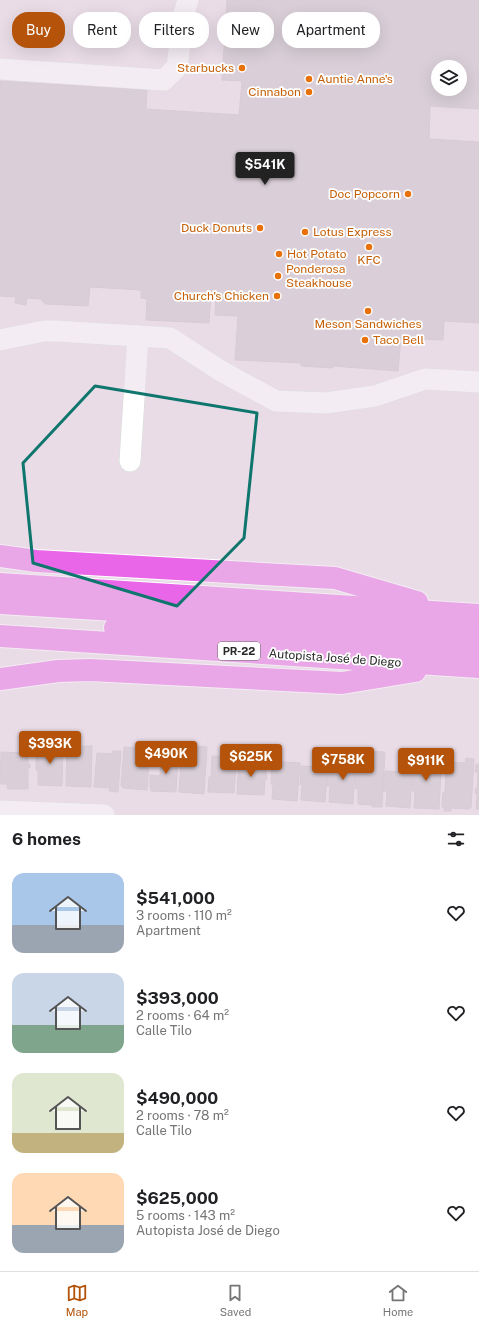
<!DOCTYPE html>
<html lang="en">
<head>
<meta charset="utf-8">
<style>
  body { margin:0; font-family:"Public Sans",sans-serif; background:#f6f6f6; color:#202124; height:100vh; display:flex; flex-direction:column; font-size:15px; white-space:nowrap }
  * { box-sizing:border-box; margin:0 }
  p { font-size:13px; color:#757577 }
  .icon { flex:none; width:22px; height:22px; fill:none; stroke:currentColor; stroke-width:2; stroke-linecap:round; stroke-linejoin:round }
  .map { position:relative; height:815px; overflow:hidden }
  .details { display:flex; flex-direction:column; background:#fff; flex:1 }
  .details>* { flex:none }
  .top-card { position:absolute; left:12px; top:12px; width:455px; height:36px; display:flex; gap:8px }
  .tools { position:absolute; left:431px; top:60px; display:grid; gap:8px }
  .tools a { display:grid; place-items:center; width:36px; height:36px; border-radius:50%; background:#fff; box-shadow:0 4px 16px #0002; font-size:20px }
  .price { position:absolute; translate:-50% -34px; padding:0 9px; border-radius:4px; background:#b45309; color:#fff; font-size:13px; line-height:26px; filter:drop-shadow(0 1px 2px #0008) }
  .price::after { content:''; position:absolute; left:50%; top:24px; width:12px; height:9px; margin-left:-6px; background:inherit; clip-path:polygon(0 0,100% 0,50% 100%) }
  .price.selected { background:#222; color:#fff }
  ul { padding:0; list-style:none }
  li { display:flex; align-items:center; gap:12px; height:100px; padding:0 12px }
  li span { display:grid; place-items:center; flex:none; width:112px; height:80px; border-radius:12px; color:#555 }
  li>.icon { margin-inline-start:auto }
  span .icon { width:48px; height:48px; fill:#fffc; stroke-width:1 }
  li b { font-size:17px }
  h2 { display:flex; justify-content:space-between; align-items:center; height:48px; padding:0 12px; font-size:17px }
  .chip { padding:0 14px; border-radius:16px; background:#fff; box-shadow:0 4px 16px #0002; font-size:14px; line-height:36px }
  .chip.selected { background:#b45309; color:#fff }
  .menu { display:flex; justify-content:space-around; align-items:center; height:56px; border-top:1px solid #e0e0e0; background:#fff; font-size:11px; color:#757577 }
  .menu a { display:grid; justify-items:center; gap:2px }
  .menu .selected { color:#b45309 }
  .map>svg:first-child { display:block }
</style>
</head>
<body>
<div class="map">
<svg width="479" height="815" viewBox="0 0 479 815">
  <rect width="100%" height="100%" fill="#e9dce7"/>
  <g fill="#c7bec5" stroke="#c4b6c1" fill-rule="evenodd">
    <path d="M227 0H479V109L430 106 429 139 479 142V323L444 321 443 340 401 338 398 371 333 366V368L301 366V363L235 360 238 316 215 315 216 295H211L209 323 146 320 147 299 141 298V290L90 287 88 306 45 304 41 299 27 298 26 305 15 303 16 297 0 296V81L147 90 146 109 239 115 242 81 222 80ZM438 67H460V89H438Z"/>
    <polygon points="45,743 56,743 56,748 63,748 62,786 38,785 38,770 36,770 36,748 45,748"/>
    <polygon points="67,743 77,743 76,752 82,752 82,746 92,746 91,787 66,786"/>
    <polygon points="197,746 207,747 204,794 179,792 181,762 188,763 188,755 196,756"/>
    <polygon points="124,747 150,749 147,790 123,788 123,786 121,786"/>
    <polygon points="347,750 356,750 353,804 329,802 330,786 327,786 328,767 346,768"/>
    <polygon points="112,751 121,751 118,792 109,791 110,788 94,787 97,753 112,754"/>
    <polygon points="369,751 385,752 382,807 372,807 372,805 358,804 358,789 355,788 356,766 359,766 359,764 367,764"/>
    <polygon points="1,752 28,753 28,764 30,764 30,768 28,768 28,789 8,789 7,784 0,784"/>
    <polygon points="413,752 431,753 431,766 440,766 439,772 441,772 439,809 414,808 415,791 412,791"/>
    <polygon points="168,755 178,755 176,792 151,791 151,787 150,788 150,775 160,776 161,756 168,757"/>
    <polygon points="239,755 247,756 247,764 266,764 266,775 267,775 267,779 265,779 264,795 237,794"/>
    <polygon points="212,756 231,757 231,765 236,766 234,793 208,792 209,777 211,777"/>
    <polygon points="466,758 474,759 471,808 469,808 469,809 451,808 451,811 444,811 444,807 442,807 443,792 445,792 446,770 448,770 448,762 465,763"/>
    <polygon points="272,761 300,763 297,801 272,799 273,784 271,784"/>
    <polygon points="318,764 328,764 325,802 301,800 302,785 300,785 301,766 318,767"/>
    <polygon points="476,764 479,764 479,809 476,809 477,794 475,793 476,788 477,789 478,772 475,772"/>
    <polygon points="403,769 412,770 410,808 386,806 387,791 383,791 385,771 403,772"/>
  </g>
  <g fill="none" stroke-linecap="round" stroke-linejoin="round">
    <g stroke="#d1dfd7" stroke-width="22">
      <g id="minor">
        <polyline points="0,69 164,80 177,67 183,17 188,0"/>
        <polyline points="0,340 44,331 56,331 170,338 221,371 276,401 326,403 375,396 425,379 479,382"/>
        <polyline points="130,461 138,336"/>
        <polyline points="0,811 104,815"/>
      </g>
    </g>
    <g stroke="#fff" stroke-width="24">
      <g id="highway">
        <polyline points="0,556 36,561 335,578 417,602"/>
        <polyline points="0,584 479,615"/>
        <polyline points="0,603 454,631 479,628"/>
        <polyline points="115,628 479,649"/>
        <polyline points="0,636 479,667"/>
        <polyline points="0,679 58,671 90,670 342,683 415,671"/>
      </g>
    </g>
    <use href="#minor" stroke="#fff" stroke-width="21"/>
    <use href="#highway" stroke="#e966e8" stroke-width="22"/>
  </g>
  <path d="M0 0H479V815H0ZM95 386 257 413 244 538 177 606 33 563 23 463Z" fill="#e9dce7" fill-opacity=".55" fill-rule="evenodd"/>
  <path fill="none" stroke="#0f766e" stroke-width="3" stroke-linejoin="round" d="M95 386 257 413 244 538 177 606 33 563 23 463Z"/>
  <g fill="#e8710a" stroke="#fff" stroke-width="1.5">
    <circle cx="242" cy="68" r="4"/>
    <circle cx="309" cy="79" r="4"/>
    <circle cx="309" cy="92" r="4"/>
    <circle cx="408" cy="194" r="4"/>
    <circle cx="260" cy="228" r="4"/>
    <circle cx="305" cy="232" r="4"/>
    <circle cx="369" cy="247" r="4"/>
    <circle cx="279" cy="254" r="4"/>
    <circle cx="278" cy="276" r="4"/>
    <circle cx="277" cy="296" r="4"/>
    <circle cx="368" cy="311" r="4"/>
    <circle cx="365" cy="340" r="4"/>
  </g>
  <g text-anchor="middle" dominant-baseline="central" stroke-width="3.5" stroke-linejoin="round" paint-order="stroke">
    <rect fill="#fff" stroke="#686868" stroke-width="1" x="218" y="642" width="42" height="18" rx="3"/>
    <g font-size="11" font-weight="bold" fill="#282828">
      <text x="239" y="651">PR-22</text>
    </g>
    <g font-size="12" fill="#c56008" stroke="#fff" text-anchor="end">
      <text x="234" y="68">Starbucks</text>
      <text x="317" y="79" text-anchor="start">Auntie Anne's</text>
      <text x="301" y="92">Cinnabon</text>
      <text x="400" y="194">Doc Popcorn</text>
      <text x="252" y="228">Duck Donuts</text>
      <text x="313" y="232" text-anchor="start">Lotus Express</text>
      <text x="287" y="254" text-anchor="start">Hot Potato</text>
      <text x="369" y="260" text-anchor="middle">KFC</text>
      <text x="286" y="269" text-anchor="start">Ponderosa<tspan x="286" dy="14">Steakhouse</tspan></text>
      <text x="269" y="296">Church's Chicken</text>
      <text x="368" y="324" text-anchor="middle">Meson Sandwiches</text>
      <text x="373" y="340" text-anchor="start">Taco Bell</text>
    </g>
    <g font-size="12" fill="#282828" stroke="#fff">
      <text transform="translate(335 658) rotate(4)">Autopista José de Diego</text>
    </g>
  </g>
</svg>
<div class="tools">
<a><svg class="icon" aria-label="layers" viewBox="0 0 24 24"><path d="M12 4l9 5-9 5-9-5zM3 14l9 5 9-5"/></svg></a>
</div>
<b class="price selected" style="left:265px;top:186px">$541K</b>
<b class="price" style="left:50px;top:765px">$393K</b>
<b class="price" style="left:166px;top:775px">$490K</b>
<b class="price" style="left:251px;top:778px">$625K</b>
<b class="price" style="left:343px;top:781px">$758K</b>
<b class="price" style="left:426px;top:782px">$911K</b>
<div class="top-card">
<a class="chip selected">Buy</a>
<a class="chip">Rent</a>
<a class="chip">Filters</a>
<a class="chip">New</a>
<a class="chip">Apartment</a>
</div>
</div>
<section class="details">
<h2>6 homes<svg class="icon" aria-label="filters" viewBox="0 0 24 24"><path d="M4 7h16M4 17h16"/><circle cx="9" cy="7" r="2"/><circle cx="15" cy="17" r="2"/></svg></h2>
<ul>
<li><span style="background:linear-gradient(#a9c7e8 65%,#9aa5b1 0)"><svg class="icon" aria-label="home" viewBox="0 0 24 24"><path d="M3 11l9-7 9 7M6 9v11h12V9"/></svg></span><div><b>$541,000</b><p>3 rooms · 110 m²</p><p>Apartment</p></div><svg class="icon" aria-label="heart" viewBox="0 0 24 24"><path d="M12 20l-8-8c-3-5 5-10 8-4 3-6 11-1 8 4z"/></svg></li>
<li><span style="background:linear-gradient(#c9d6e8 65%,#7fa58c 0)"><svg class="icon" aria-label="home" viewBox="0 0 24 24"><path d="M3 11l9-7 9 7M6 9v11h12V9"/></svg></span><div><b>$393,000</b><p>2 rooms · 64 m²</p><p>Calle Tilo</p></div><svg class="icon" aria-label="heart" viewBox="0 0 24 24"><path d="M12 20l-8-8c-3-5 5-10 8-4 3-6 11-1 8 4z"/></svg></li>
<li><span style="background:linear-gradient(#dfe7d0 75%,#c2b280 0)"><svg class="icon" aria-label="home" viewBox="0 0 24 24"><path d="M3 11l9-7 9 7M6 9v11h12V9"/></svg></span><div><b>$490,000</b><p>2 rooms · 78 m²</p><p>Calle Tilo</p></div><svg class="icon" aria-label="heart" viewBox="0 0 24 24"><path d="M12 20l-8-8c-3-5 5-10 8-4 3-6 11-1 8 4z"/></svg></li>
<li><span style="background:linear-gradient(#ffd9b3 65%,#9aa5b1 0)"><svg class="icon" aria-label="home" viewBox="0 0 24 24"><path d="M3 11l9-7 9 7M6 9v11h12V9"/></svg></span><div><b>$625,000</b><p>5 rooms · 143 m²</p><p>Autopista José de Diego</p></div><svg class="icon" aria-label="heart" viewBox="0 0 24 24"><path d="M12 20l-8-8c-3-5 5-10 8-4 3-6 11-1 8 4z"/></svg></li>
</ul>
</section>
<nav class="menu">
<a class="selected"><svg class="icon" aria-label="map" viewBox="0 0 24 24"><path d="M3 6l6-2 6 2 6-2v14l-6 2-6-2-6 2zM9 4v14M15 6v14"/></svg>Map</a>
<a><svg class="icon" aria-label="saved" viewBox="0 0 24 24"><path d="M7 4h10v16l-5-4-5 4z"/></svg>Saved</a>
<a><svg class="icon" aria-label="home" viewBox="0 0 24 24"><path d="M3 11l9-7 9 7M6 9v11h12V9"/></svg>Home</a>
</nav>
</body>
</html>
